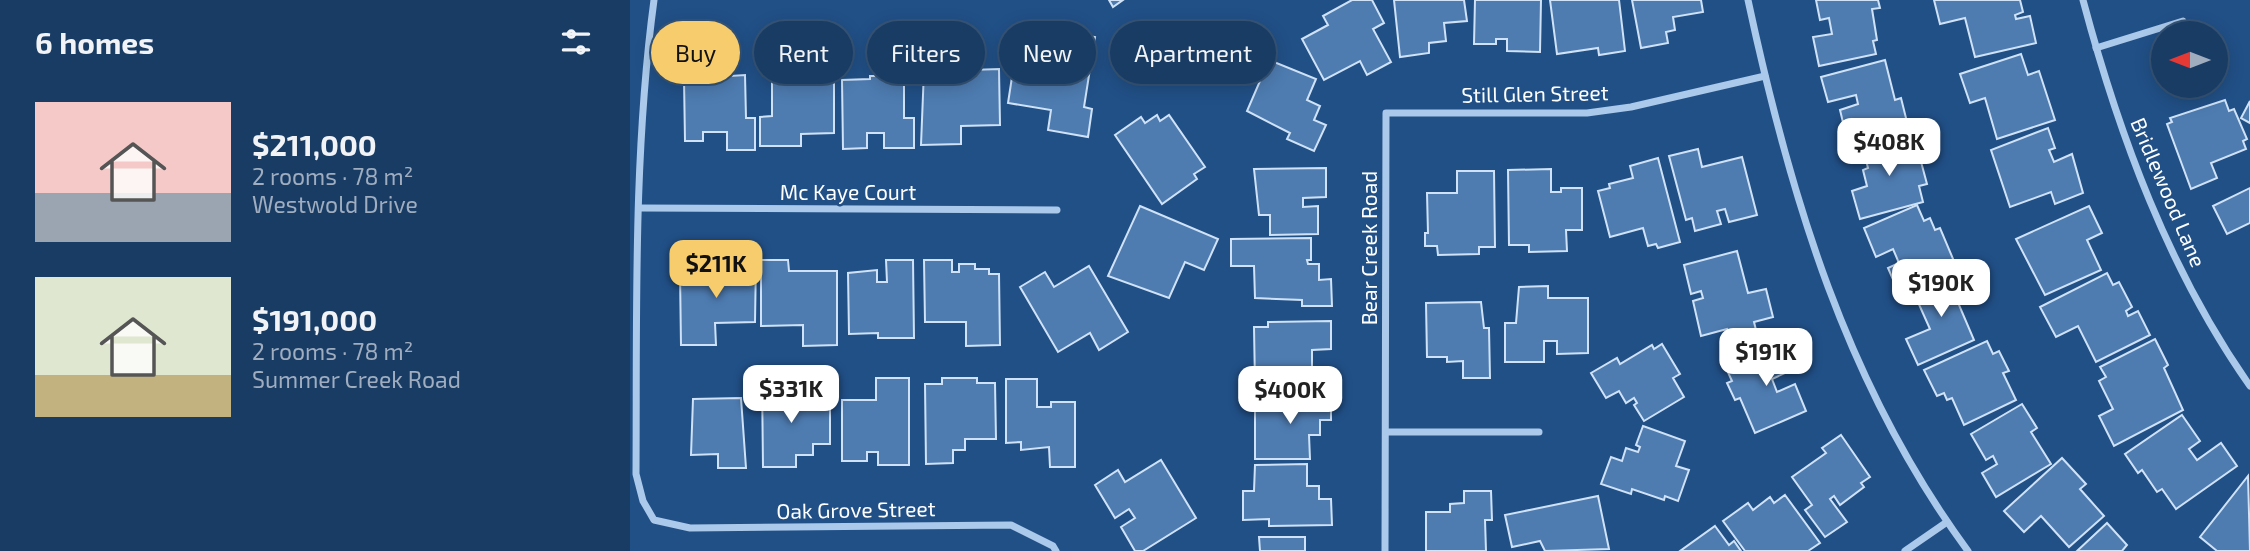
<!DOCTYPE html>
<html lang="en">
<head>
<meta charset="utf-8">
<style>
  body { margin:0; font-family:"Exo 2",sans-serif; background:#26476e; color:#f1f3f6; height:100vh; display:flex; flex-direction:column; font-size:26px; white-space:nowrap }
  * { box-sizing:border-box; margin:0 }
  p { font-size:23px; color:#9fadbf }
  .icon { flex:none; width:38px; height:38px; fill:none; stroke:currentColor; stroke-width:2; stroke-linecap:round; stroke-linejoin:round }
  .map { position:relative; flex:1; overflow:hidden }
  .drawer { display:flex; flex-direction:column; background:#193c65; width:630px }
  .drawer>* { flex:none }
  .banner { position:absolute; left:21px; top:21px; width:665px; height:63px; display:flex; gap:14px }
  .needle { width:46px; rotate:270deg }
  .tools { position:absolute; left:1521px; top:21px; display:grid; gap:14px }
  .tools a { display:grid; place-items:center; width:77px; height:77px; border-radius:50%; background:#193c65; box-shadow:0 4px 18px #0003,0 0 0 2px #375679; font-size:35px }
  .price { position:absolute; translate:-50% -60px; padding:0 16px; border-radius:14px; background:#fff; color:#222; font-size:23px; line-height:46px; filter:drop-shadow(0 2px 4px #0008) }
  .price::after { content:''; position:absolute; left:50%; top:42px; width:21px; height:16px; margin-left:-10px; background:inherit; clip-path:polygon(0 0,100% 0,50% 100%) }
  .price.on { background:#f6cc6c; color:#111 }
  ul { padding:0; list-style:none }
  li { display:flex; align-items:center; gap:21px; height:175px; padding:0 35px }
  li span { display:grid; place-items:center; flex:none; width:196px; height:140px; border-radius:0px; color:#555 }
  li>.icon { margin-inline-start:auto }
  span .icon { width:84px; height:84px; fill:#fffc; stroke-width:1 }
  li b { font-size:30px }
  h2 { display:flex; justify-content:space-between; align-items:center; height:84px; padding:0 35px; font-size:30px }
  .pill { padding:0 24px; border-radius:32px; background:#193c65; box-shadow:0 4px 18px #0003,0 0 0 2px #375679; font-size:24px; line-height:63px }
  .pill.on { background:#f6cc6c; color:#111 }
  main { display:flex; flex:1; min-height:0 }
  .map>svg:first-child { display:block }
</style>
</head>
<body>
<main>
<section class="drawer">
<h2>6 homes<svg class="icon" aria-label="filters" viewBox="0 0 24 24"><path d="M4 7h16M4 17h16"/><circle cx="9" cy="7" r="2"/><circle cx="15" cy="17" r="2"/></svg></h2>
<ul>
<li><span style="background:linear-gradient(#f6c9c9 65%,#9aa5b1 0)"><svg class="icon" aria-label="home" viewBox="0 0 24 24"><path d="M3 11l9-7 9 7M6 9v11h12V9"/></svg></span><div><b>$211,000</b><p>2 rooms · 78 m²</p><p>Westwold Drive</p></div></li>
<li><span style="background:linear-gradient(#dfe7d0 70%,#c2b280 0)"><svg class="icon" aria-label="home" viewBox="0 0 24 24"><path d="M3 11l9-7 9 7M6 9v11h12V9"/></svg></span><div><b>$191,000</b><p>2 rooms · 78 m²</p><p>Summer Creek Road</p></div></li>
</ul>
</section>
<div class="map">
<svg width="1620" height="551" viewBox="0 0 1620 551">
  <rect width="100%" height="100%" fill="#215087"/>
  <g fill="#4e7cb1" stroke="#cfe2f7" stroke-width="2">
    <polygon points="479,0 493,0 483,7"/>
    <polygon points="722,0 742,0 754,23 743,29 761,62 737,75 730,61 694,80 672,39 698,25 693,16"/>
    <polygon points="764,0 834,0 837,21 814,23 816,41 799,43 799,53 770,57"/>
    <polygon points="845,0 911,0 910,52 877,51 877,39 866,39 866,44 844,44"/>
    <polygon points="920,0 989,0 995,51 969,55 968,48 927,54"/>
    <polygon points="1002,0 1071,0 1073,12 1043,17 1045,30 1036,32 1038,43 1011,48"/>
    <polygon points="1186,0 1248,0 1250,8 1242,9 1247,40 1243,41 1246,54 1189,66 1183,37 1202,34 1199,18 1190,20"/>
    <polygon points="1304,0 1390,0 1393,12 1385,15 1386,19 1400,16 1406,43 1345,57 1335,18 1310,24"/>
    <polygon points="441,33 465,37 454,107 462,109 458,137 418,130 421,110 378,103 386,51 402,54 403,47 438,53"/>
    <polygon points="1391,54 1398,75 1409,71 1425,120 1367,139 1355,98 1340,103 1330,74"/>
    <polygon points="639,60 686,79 677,100 690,106 684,120 696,125 684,151 657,139 660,133 617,111"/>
    <polygon points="1255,60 1265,100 1271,98 1278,126 1231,139 1231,135 1217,139 1210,110 1228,104 1226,95 1198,102 1191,77"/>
    <polygon points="369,69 370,125 331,126 331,144 291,145 294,70 332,70 332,79 341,79 341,70"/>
    <polygon points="142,70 204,74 204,133 171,134 171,146 130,146 130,117 142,116"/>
    <polygon points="115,75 116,118 125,118 125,150 97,150 97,132 73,132 73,141 55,141 54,79"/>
    <polygon points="240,76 274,76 274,118 284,118 284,148 254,148 254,133 237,133 237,148 213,149 212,80 240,79"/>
    <polygon points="1595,100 1599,111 1604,109 1617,139 1613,141 1616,149 1581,163 1587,178 1561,189 1537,124 1542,122 1540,118"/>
    <polygon points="1620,101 1620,123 1611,118"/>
    <polygon points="527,115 530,121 539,115 575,167 564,174 567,179 532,204 485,135 511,117 515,123"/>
    <polygon points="1418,128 1425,148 1419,150 1424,162 1442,154 1453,193 1425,204 1421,192 1380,207 1361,150"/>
    <polygon points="1272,134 1280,161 1290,158 1297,184 1289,186 1293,202 1230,219 1222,191 1237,186 1233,170 1238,168 1232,145"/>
    <polygon points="1068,149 1072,167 1112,157 1127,215 1099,222 1095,209 1087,211 1091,224 1065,231 1062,218 1056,220 1039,156"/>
    <polygon points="1028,158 1050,242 1028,248 1026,244 1018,246 1013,228 980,237 968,191 980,188 979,184 1003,178 1000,166"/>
    <polygon points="696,168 696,197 673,198 673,207 688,206 688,234 640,235 640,215 629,215 624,169"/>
    <polygon points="921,169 921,192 931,192 931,188 952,188 952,230 936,230 937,251 899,252 899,245 879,245 878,170"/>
    <polygon points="827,171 864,171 865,247 849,247 849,254 808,255 807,246 795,246 795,233 798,233 797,193 827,193"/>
    <polygon points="1620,188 1620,223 1597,234 1583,206"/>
    <polygon points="1287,205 1294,221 1300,218 1305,230 1310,228 1326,266 1268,291 1258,268 1269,263 1263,249 1246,257 1234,228"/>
    <polygon points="510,206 588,239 574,270 555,262 539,298 478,276"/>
    <polygon points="1459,206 1472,233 1457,240 1471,270 1415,295 1386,239"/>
    <polygon points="681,238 681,260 677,260 678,264 689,264 689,280 701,279 702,306 672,306 672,300 625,298 624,266 601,266 601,239"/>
    <polygon points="1107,251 1118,293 1136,289 1143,317 1124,322 1128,338 1101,345 1097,329 1071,336 1063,301 1073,298 1071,291 1061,294 1054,265"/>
    <polygon points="126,260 125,322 85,323 86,345 51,345 50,273 63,273 63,265 92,264 92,272 99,272 99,261"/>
    <polygon points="131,260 158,260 159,271 207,271 207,345 173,346 173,325 131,326"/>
    <polygon points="256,260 283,260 284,338 248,338 248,333 219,334 218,273 247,270 247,282 257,282"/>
    <polygon points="294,260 322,260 322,272 329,272 329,264 345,264 345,269 359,269 359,274 369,274 370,345 336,346 336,322 295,322"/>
    <polygon points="459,266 498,332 469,350 460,333 428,352 390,287 415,272 424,287"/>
    <polygon points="1328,271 1337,292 1326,298 1344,340 1288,365 1276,339 1300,329 1283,291"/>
    <polygon points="1477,273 1483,285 1489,282 1502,307 1496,311 1498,316 1508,311 1520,335 1466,362 1448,326 1426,337 1410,307"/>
    <polygon points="918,286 918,298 958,298 958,353 927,354 927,341 914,341 914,362 875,362 875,323 886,323 889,287"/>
    <polygon points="851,302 854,328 859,328 860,378 833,378 833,361 817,362 817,357 797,357 796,303"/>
    <polygon points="701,321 701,349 682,350 682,383 625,384 624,327 638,327 638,322"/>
    <polygon points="1525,339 1538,365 1534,368 1553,410 1484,446 1469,416 1483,409 1469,381 1476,377 1470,367"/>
    <polygon points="1357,341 1363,354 1369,351 1379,371 1373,373 1386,400 1334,425 1322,398 1317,400 1314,393 1307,396 1294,370"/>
    <polygon points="1156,342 1168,367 1142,379 1147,392 1165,384 1176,411 1125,433 1110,398 1105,400 1097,383 1102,381 1096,368"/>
    <polygon points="1032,344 1050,374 1043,378 1054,397 1014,421 1004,405 1007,403 1004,398 996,403 989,391 976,398 961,373 987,358 990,364 1022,345 1024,349"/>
    <polygon points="246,378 279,378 279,465 248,465 248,452 237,452 237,461 212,461 212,400 246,400"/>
    <polygon points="312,378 347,378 347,383 365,383 366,439 335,439 335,450 323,450 323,463 296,464 295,384 312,384"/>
    <polygon points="376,379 407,379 407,407 421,407 421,402 445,402 445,467 420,467 419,447 391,450 391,442 376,443"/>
    <polygon points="132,381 165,381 165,404 200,403 200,444 183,444 183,455 166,455 166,467 133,467"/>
    <polygon points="701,392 701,420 690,420 690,435 679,435 680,459 625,459 625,402 670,399 670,393"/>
    <polygon points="111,398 116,468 88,468 88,454 61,455 63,399"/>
    <polygon points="1392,404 1407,428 1401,432 1421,464 1366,497 1352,473 1367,464 1363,456 1356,460 1341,434"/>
    <polygon points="1552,415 1570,441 1559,449 1567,460 1591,443 1607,466 1546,509 1532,489 1527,492 1512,470 1508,473 1495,454"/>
    <polygon points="1013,426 1055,441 1046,466 1059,470 1048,501 1035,496 1034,500 1002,489 1001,494 971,484 981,457 992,461 996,448 1008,452 1010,447 1006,445"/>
    <polygon points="1211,435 1240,477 1231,483 1234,487 1210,505 1204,496 1200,499 1217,522 1195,537 1175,510 1182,505 1162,477 1196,453 1192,448"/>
    <polygon points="1432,458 1456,484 1450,489 1474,516 1439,547 1411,516 1394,532 1374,511"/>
    <polygon points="531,460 566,518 513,551 505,551 491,527 505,518 499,509 485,518 465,485 488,470 495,482"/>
    <polygon points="677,464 677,486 689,486 689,499 701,499 702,525 639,526 639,519 613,520 613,491 624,491 625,465"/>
    <polygon points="1618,476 1620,551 1587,551 1570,537"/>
    <polygon points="834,491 861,491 862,520 855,520 856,551 796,551 796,512 820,512 820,504 834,503"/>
    <polygon points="1155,495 1190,543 1178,551 1115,551 1093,521 1118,503 1123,510 1140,497 1144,503"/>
    <polygon points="968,496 979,549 915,551 910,541 882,547 875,515"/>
    <polygon points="1477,523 1497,545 1492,551 1447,551"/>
    <polygon points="1085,526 1099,545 1104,541 1111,551 1050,551"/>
    <polygon points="629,537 675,537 675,551 630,551"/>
  </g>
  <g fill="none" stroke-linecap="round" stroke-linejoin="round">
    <g stroke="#abc9ea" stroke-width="7">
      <path d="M24 0C3 156 7 317 6 474L13 501 24 520 60 528 381 525 423 546 426 551"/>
      <path d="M1118 0C1160 196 1217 387 1338 551"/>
      <path d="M1453 0C1489 135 1539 271 1620 386"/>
      <polyline points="1466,48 1553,21"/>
      <polyline points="9,208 427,210"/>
      <polyline points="756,432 909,432"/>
      <polyline points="755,551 756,113 957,113 1001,107 1135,76"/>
      <polyline points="1275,551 1317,522"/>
    </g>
  </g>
  <g text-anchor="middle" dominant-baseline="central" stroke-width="5" stroke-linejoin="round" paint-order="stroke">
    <g font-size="21" fill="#fff" stroke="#215087">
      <text transform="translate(905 93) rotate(-1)">Still Glen Street</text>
      <text x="218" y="191">Mc Kaye Court</text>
      <text transform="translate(1539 192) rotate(67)">Bridlewood Lane</text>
      <text transform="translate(738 248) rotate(-90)">Bear Creek Road</text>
      <text transform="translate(226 509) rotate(-1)">Oak Grove Street</text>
    </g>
  </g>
</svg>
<div class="tools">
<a><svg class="needle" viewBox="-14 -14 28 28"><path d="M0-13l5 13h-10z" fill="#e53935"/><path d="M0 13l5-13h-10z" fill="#9fadbf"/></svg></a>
</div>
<b class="price" style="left:1259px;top:178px">$408K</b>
<b class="price on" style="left:86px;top:300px">$211K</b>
<b class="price" style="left:1311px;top:319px">$190K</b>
<b class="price" style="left:1136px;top:388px">$191K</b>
<b class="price" style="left:161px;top:425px">$331K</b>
<b class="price" style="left:660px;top:426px">$400K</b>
<div class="banner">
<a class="pill on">Buy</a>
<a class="pill">Rent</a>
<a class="pill">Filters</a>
<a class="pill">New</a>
<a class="pill">Apartment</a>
</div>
</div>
</main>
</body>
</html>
